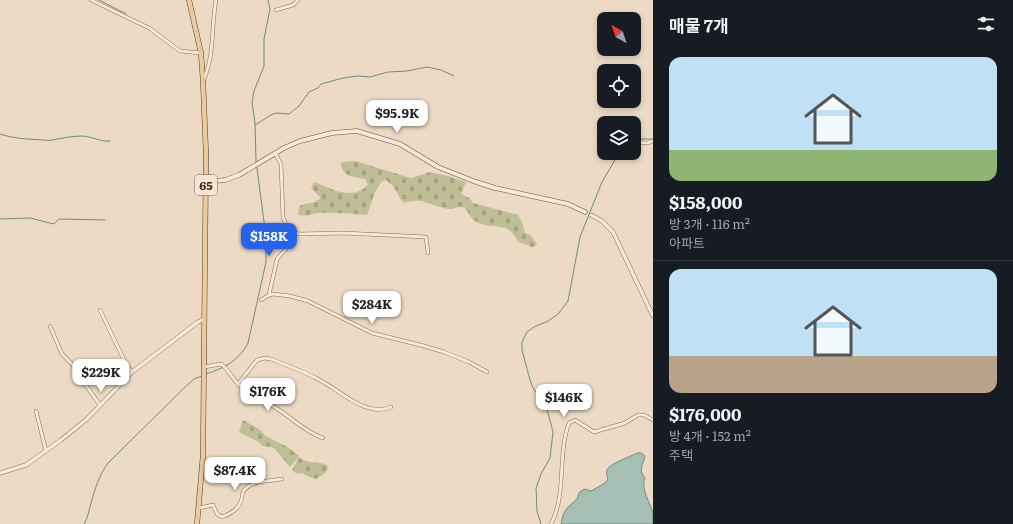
<!DOCTYPE html>
<html lang="ko">
<head>
<meta charset="utf-8">
<style>
  body { margin:0; font-family:Literata,"Noto Sans KR",serif; background:#20242c; color:#f1f3f6; height:100vh; display:flex; flex-direction:column; font-size:15px; white-space:nowrap }
  * { box-sizing:border-box; margin:0 }
  p { font-size:13px; color:#9ea1a6 }
  .icon { flex:none; width:22px; height:22px; fill:none; stroke:currentColor; stroke-width:2; stroke-linecap:round; stroke-linejoin:round }
  .map { position:relative; flex:1; overflow:hidden }
  .side { display:flex; flex-direction:column; background:#171b24; width:360px }
  .side>* { flex:none }
  .needle { width:26px; rotate:320deg }
  .tools { position:absolute; left:597px; top:12px; display:grid; gap:8px }
  .tools a { display:grid; place-items:center; width:44px; height:44px; border-radius:8px; background:#171b24; box-shadow:0 2px 6px #0003; font-size:20px }
  .price { position:absolute; translate:-50% -34px; padding:0 9px; border-radius:8px; background:#fff; color:#222; font-size:13px; line-height:26px; filter:drop-shadow(0 1px 2px #0008) }
  .price::after { content:''; position:absolute; left:50%; top:24px; width:12px; height:9px; margin-left:-6px; background:inherit; clip-path:polygon(0 0,100% 0,50% 100%) }
  .price.selected { background:#2563eb; color:#fff }
  ul { padding:0; list-style:none }
  li { display:grid; align-content:center; gap:8px; height:212px; padding:0 16px }
  li+li { border-top:1px solid #363941 }
  li span { display:grid; place-items:center; height:124px; border-radius:12px; color:#555 }
  li>.icon { margin-inline-start:auto }
  span .icon { width:72px; height:72px; fill:#fffc; stroke-width:1 }
  li b { font-size:17px }
  h2 { display:flex; justify-content:space-between; align-items:center; height:48px; padding:0 16px; font-size:17px }
  main { display:flex; flex:1; min-height:0 }
  .map>svg:first-child { display:block }
</style>
</head>
<body>
<main>
<div class="map">
<svg width="653" height="524" viewBox="0 0 653 524">
  <defs>
    <pattern id="cemetery-stones" width="16" height="16" patternUnits="userSpaceOnUse"><rect width="16" height="16" fill="#bfbe97"/><path d="M2 7V4a2 2 0 0 1 4 0v3zM10 15v-3a2 2 0 0 1 4 0v3z" fill="#a5a382"/></pattern>
  </defs>
  <rect width="100%" height="100%" fill="#ecdac4"/>
  <g fill="url(#cemetery-stones)">
    <path d="M355 161 411 178 430 172 448 176 466 182 461 194 469 198 473 203 518 215 522 222 525 233 530 235 537 244 536 246 532 247 518 242C507 218 494 232 475 221 470 218 468 210 463 207 459 205 455 209 451 209 441 209 431 203 421 201 416 200 409 202 403 203L393 186 386 180 382 181 375 192 367 215C352 214 336 212 320 213 312 213 308 217 299 215L298 214 299 207 301 205 315 202 321 198 311 188 314 182C319 183 324 187 329 188 341 194 358 196 368 185L365 179C354 177 343 177 341 164L343 162Z"/>
    <polygon points="243,420 259,429 266,436 289,448 299,456 290,467 275,449 271,447 262,446 259,442 239,432"/>
    <path d="M299 457C308 466 321 459 329 467L325 473 316 479 309 477 302 473 297 474 292 470Z"/>
  </g>
  <path fill="#a6bfb4" stroke="#6d8d80" d="M638 453H641L645 456C643 464 638 471 645 478 640 489 651 503 653 514 653 517 653 521 653 524H561L563 515 567 508 577 499 579 493 584 489 591 491 605 483 608 479C607 477 606 472 607 470 609 464 631 456 638 453Z"/>
  <g fill="none" stroke-linecap="round" stroke-linejoin="round">
    <g stroke="#6d8d80" stroke-width="1">
      <polyline points="99,0 126,14"/>
      <polyline points="255,125 271,115 276,113 289,114 299,106 309,92 318,88 321,84 343,78 358,76 370,77 388,72 407,71 427,67 441,70 454,76"/>
      <path d="M0 134C15 139 28 139 43 140 46 140 49 141 52 140 63 138 72 136 83 136 93 137 101 142 110 141"/>
      <polyline points="634,139 653,139"/>
      <polyline points="256,161 255,123 252,102 254,91 264,66 264,39 270,9 268,0"/>
      <polyline points="257,168 266,237"/>
      <polyline points="0,219 30,218 54,224 59,219 105,220"/>
      <path d="M206 374C224 368 239 361 248 343L266 262V240"/>
      <path d="M84 524C88 518 89 510 91 503 95 489 99 475 108 463L181 391 194 379 202 376"/>
      <polyline points="541,524 537,511 536,488 541,474 550,458 553,432 547,409 533,388 530,380 522,350 522,342 527,332 534,327 548,321 558,314 568,301 580,237 602,182 619,153"/>
    </g>
    <g stroke="#866c5b" stroke-width="4">
      <g id="minor">
        <polyline points="91,0 149,28 180,51 201,53"/>
        <polyline points="276,10 293,5 298,0"/>
        <path d="M203 81C215 56 211 26 216 0"/>
        <polyline points="634,142 648,143 653,141"/>
        <polyline points="275,153 281,164 283,217 287,227 294,233 300,234 343,233 426,237 428,253"/>
        <polyline points="269,295 277,259 286,249 294,233"/>
        <polyline points="261,300 269,295 273,294 290,296 308,301 372,333 424,346 444,352 469,362 487,372"/>
        <polyline points="100,310 126,364 132,372"/>
        <polyline points="50,326 62,354 73,365 82,380 100,405"/>
        <path d="M204 367 221 364C229 370 232 378 239 385 250 394 264 400 276 408 292 418 305 432 323 438"/>
        <path d="M238 384 257 360 265 358 271 359C286 365 302 371 316 378 339 389 365 418 391 407"/>
        <polyline points="36,411 46,451"/>
        <path d="M199 508 213 505 217 514 222 517C232 513 239 509 242 498 242 494 243 491 245 489 254 480 271 481 282 479"/>
        <path d="M551 524C567 494 557 455 569 423L575 420 594 432 625 423 638 415H644L653 420"/>
      </g>
    </g>
    <g stroke="#866c5b" stroke-width="4.5">
      <g id="tertiary">
        <polyline points="591,215 602,221 613,232 653,316"/>
        <polyline points="0,473 26,465 61,440 87,419 132,372 198,322 204,319"/>
      </g>
    </g>
    <g stroke="#684d3e" stroke-width="5">
      <polyline id="secondary" points="206,182 225,180 239,175 284,148 300,141 332,133 357,131 400,144 438,167 476,182 495,188 568,204 585,212"/>
    </g>
    <g stroke="#543b2f" stroke-width="5.5">
      <polyline id="primary" points="189,0 201,53 203,81 206,154 203,455 197,524"/>
    </g>
    <use href="#minor" stroke="#f7e9d7" stroke-width="3"/>
    <use href="#tertiary" stroke="#f7e9d7" stroke-width="3.5"/>
    <use href="#secondary" stroke="#f7e9d7" stroke-width="4"/>
    <use href="#primary" stroke="#eec99d" stroke-width="4.5"/>
  </g>
  <g text-anchor="middle" dominant-baseline="central" stroke-width="3" stroke-linejoin="round" paint-order="stroke">
    <rect fill="#f4e6d3" stroke="#706054" stroke-width="1" x="195" y="175" width="22" height="20" rx="3"/>
    <g font-size="12" font-weight="bold" fill="#37271e">
      <text x="206" y="185">65</text>
    </g>
  </g>
</svg>
<div class="tools">
<a><svg class="needle" viewBox="-14 -14 28 28"><path d="M0-13l5 13h-10z" fill="#e53935"/><path d="M0 13l5-13h-10z" fill="#9ea1a6"/></svg></a>
<a><svg class="icon" aria-label="locate" viewBox="0 0 24 24"><circle cx="12" cy="12" r="6"/><path d="M12 2v4M12 18v4M2 12h4M18 12h4"/></svg></a>
<a><svg class="icon" aria-label="layers" viewBox="0 0 24 24"><path d="M12 4l9 5-9 5-9-5zM3 14l9 5 9-5"/></svg></a>
</div>
<b class="price" style="left:397px;top:134px">$95.9K</b>
<b class="price selected" style="left:269px;top:257px">$158K</b>
<b class="price" style="left:372px;top:325px">$284K</b>
<b class="price" style="left:101px;top:393px">$229K</b>
<b class="price" style="left:268px;top:412px">$176K</b>
<b class="price" style="left:564px;top:418px">$146K</b>
<b class="price" style="left:235px;top:491px">$87.4K</b>
</div>
<section class="side">
<h2>매물 7개<svg class="icon" aria-label="filters" viewBox="0 0 24 24"><path d="M4 7h16M4 17h16"/><circle cx="9" cy="7" r="2"/><circle cx="15" cy="17" r="2"/></svg></h2>
<ul>
<li><span style="background:linear-gradient(#bfe0f5 75%,#8fb573 0)"><svg class="icon" aria-label="home" viewBox="0 0 24 24"><path d="M3 11l9-7 9 7M6 9v11h12V9"/></svg></span><div><b>$158,000</b><p>방 3개 · 116 m²</p><p>아파트</p></div></li>
<li><span style="background:linear-gradient(#bfe0f5 70%,#b9a48a 0)"><svg class="icon" aria-label="home" viewBox="0 0 24 24"><path d="M3 11l9-7 9 7M6 9v11h12V9"/></svg></span><div><b>$176,000</b><p>방 4개 · 152 m²</p><p>주택</p></div></li>
</ul>
</section>
</main>
</body>
</html>
